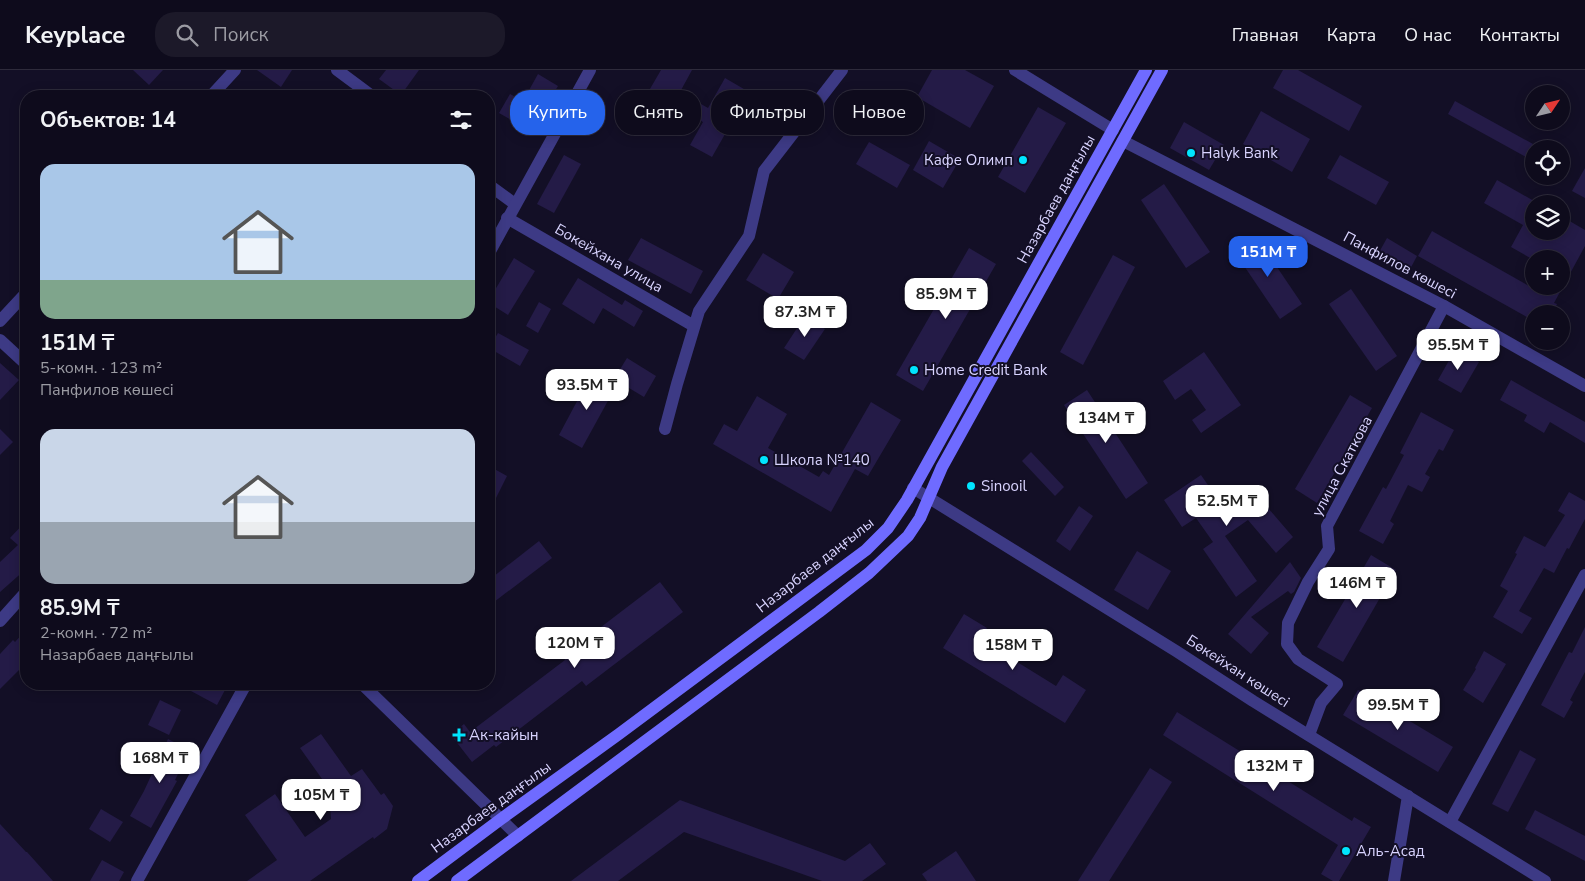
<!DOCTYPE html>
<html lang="ru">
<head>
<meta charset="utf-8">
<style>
  body { margin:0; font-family:"Nunito Sans",sans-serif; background:#1c1929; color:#f1f3f6; height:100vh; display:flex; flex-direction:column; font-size:19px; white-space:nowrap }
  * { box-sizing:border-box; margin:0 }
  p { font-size:16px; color:#9b9ba3 }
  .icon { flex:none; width:28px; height:28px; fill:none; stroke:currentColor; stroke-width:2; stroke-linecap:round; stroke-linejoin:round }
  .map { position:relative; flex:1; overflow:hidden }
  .drawer { position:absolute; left:20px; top:20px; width:475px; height:600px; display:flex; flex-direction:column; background:#0e0b1c; border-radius:20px; box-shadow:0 2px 12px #0003,0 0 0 1px #2e2b3b }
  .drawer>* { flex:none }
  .top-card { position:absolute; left:510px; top:20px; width:475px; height:45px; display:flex; gap:10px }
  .needle { width:32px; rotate:55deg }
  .tools { position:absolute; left:1525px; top:15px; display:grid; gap:10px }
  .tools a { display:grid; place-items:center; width:45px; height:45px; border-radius:50%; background:#0e0b1c; box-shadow:0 2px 12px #0003,0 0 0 1px #2e2b3b; font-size:25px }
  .price { position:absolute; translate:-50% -42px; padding:0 11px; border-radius:10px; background:#fff; color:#222; font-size:16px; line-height:32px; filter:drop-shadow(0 1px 2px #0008) }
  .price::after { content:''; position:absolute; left:50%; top:30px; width:15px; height:11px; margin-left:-8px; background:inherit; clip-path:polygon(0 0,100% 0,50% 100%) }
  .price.selected { background:#2563eb; color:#fff }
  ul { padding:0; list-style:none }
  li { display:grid; align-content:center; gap:10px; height:265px; padding:0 20px }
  li span { display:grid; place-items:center; height:155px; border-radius:15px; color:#555 }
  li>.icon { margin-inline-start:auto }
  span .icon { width:90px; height:90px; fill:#fffc; stroke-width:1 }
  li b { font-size:21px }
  h2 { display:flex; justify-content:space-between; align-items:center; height:60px; padding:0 20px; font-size:21px }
  .pill { padding:0 18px; border-radius:20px; background:#0e0b1c; box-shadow:0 2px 12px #0003,0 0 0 1px #2e2b3b; font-size:18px; line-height:45px }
  .pill.selected { background:#2563eb; color:#fff }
  header { display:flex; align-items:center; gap:30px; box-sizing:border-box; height:70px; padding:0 25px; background:#0e0b1c; border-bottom:1px solid #2e2b3b }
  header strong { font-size:24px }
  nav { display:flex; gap:28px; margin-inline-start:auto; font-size:18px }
  .search { width:350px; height:45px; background:#1c1929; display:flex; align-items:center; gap:12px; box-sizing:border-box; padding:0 18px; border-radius:20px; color:#9b9ba3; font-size:19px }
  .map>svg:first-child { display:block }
</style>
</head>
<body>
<header>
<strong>Keyplace</strong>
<div class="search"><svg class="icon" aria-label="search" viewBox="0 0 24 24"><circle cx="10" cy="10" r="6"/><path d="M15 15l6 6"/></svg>Поиск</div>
<nav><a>Главная</a><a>Карта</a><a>О нас</a><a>Контакты</a></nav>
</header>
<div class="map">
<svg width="1585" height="811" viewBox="0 0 1585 811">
  <rect width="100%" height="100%" fill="#130f26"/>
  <g fill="#241b47">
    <polygon points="133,0 163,0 149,15"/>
    <polygon points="257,0 292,0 281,17"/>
    <polygon points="386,0 419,0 401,25 379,9"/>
    <polygon points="661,0 692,0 680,22 708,38 725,8 749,22 712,87 690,75 703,52 672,34 659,57 636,43"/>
    <polygon points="932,0 965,0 994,16 970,58 917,27"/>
    <polygon points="1283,0 1298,0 1362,36 1349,61 1273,18"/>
    <polygon points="538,4 558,16 531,61 499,43 510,24 523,31"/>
    <polygon points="1455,31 1533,74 1526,87 1448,44"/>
    <polygon points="1038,37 1066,53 1025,123 998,107"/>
    <polygon points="1261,41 1310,69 1292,102 1243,74"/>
    <polygon points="1184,52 1224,75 1209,100 1170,78"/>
    <polygon points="929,71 960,89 943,118 913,100"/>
    <polygon points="869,72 910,95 897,118 856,94"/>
    <polygon points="564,85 581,94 554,143 537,134"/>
    <polygon points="1340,85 1389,112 1376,135 1327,108"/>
    <polygon points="1585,98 1585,128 1572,121"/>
    <polygon points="1497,110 1534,131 1534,161 1561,161 1561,146 1585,160 1585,176 1554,233 1557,234 1552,244 1534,244 1534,251 1418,186 1432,161 1529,216 1561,216 1561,189 1532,189 1511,177 1523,155 1484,133"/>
    <polygon points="1164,114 1210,182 1186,198 1141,130"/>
    <polygon points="1256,166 1302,234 1280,249 1234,181"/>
    <polygon points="641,168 703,201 691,224 628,190"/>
    <polygon points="1387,168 1417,186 1408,203 1377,186"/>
    <polygon points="969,178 996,194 923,321 896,305"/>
    <polygon points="763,183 794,202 778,229 746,210"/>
    <polygon points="1113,185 1135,197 1083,295 1060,282"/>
    <polygon points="514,188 535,201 508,245 489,233 489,230"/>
    <polygon points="578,208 622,235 625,230 643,241 634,257 603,238 594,254 562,234"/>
    <polygon points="1351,219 1397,286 1376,301 1329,234"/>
    <polygon points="539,232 551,239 538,263 526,256"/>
    <polygon points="805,246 825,259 804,290 784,278"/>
    <polygon points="498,263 529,280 520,296 489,278"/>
    <polygon points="1456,278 1479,292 1461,323 1438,310"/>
    <polygon points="1204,282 1241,335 1201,363 1192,350 1206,340 1191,319 1175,330 1163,311"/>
    <polygon points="627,288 656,306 644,327 614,309"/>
    <polygon points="0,293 19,310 0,330"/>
    <polygon points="591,305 615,318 582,378 559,365"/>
    <polygon points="1511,310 1585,352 1585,373 1550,352 1544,363 1524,351 1527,345 1500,330"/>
    <polygon points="1087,320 1148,413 1126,429 1064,335"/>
    <polygon points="1350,325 1372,338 1317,433 1295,419"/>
    <polygon points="757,326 787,344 768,378 819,407 823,401 829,405 871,332 901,350 868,406 855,399 831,442 713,374 724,354 737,361"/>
    <polygon points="1421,342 1454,360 1443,381 1439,379 1425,404 1430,407 1422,422 1408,415 1390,451 1394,454 1383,474 1359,461 1383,417 1386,419 1404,385 1400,383"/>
    <polygon points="0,359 13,372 0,385"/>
    <polygon points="1031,382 1064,417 1055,426 1022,391"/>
    <polygon points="489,396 507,406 489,442"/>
    <polygon points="1201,405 1224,438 1249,416 1293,467 1276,483 1248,450 1225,466 1257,511 1236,527 1203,479 1213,472 1196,448 1182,457 1164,430"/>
    <polygon points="1569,422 1585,431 1585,449 1569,479 1567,478 1554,503 1544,498 1519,541 1532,548 1522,564 1493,547 1508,521 1500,516 1517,484 1515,483 1524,466 1545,477 1565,445 1558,441"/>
    <polygon points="1079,436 1093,446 1070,481 1056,471"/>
    <polygon points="26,451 26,499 0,522 0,492 18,475 10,468"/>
    <polygon points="539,471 552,488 494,532 489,525 489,510"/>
    <polygon points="1137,481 1171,501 1148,540 1114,520"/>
    <polygon points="1371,485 1396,500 1343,592 1317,577"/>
    <polygon points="1290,492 1301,508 1294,522 1291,524 1288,521 1251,547 1269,563 1251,584 1228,564"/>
    <polygon points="660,512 683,542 586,616 582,611 496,677 494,675 472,692 451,665 464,654 470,662 565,590 563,586"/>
    <polygon points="964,544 987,558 980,569 1056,616 1063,605 1086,620 1065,653 943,578"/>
    <polygon points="1585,557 1585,602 1570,630 1573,632 1564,648 1541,635 1569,582 1572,583"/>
    <polygon points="26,560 26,593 0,619 0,584 13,570 15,572"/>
    <polygon points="1484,581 1506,594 1483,633 1463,620 1476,599 1475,598"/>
    <polygon points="178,614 213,614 225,620 217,635"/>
    <polygon points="1358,620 1453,677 1438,702 1343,645"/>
    <polygon points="160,630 181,640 169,665 148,655"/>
    <polygon points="1177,642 1352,751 1354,747 1371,757 1339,811 1333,811 1321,804 1338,775 1163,665"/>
    <polygon points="321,664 351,706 362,699 381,725 384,723 393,736 387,759 374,769 373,767 310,811 247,811 277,790 245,745 275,724 305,767 331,749 330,736 332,723 300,678"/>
    <polygon points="168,669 190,680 175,710 177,711 151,758 130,746 144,721"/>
    <polygon points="1520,680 1536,689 1508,742 1492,734"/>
    <polygon points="1150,698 1172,712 1109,811 1078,811"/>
    <polygon points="680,730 845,791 870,773 886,794 862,811 822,811 684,762 618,811 571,811"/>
    <polygon points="101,739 123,752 110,772 89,759"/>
    <polygon points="1535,740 1585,766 1585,791 1525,759"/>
    <polygon points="0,754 26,782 27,782 53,811 0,811"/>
    <polygon points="956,781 976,811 927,811 922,804"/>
    <polygon points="102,790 124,802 119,811 90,811"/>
  </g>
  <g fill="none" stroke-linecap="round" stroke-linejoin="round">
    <g stroke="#3d3a85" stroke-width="12">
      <polyline points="337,0 372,26"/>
      <polyline points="1015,0 1113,60"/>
      <polyline points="211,26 235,0"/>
      <polyline points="1123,71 1444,236 1585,316"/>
      <polyline points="489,115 515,134"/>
      <polyline points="507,148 694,256"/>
      <polyline points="489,183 590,0"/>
      <polyline points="0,251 26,223"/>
      <polyline points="0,270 26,294"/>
      <polyline points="665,359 677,314 699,241 749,166 764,101 842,0"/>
      <polyline points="0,551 26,522"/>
      <polyline points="362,614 518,766"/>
      <polyline points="1309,665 1321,633 1337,614 1298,589 1287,574 1288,553 1308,512 1329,479 1327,456 1444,236"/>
      <polyline points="1450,752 1585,505"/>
      <polyline points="137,811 246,614"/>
      <polyline points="1394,811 1408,726"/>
    </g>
    <polyline stroke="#3d3a85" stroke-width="12" points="913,418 1176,581 1253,631 1545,811"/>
    <g stroke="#6f6bff" stroke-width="12">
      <polyline points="418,811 501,749 619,664 866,480 888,458 907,430 1146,0"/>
      <polyline points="457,811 819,542 869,503 908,466 920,448 942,397 1162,0"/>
    </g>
  </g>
  <g fill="#00e5ff" stroke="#130f26" stroke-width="2">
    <circle cx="1191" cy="83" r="5"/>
    <circle cx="1023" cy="90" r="5"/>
    <circle cx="914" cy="300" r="5"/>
    <circle cx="764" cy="390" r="5"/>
    <circle cx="971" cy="416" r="5"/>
    <path d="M456.5 657.5h5v5h5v5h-5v5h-5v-5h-5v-5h5z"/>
    <circle cx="1346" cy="781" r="5"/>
  </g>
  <g text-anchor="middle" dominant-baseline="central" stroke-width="4" stroke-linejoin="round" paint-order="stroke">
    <g font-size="15" fill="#d9d4ff" stroke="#130f26" text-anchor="start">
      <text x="1201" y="83">Halyk Bank</text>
      <text x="1013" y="90" text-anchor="end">Кафе Олимп</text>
      <text x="924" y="300">Home Credit Bank</text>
      <text x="774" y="390">Школа №140</text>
      <text x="981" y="416">Sinooil</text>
      <text x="469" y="665">Ак-кайын</text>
      <text x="1356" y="781">Аль-Асад</text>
    </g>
    <g font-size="15" fill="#d9d4ff" stroke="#130f26">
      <text transform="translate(1056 129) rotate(-61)">Назарбаев даңғылы</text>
      <text transform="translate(609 188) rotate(30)">Бокейхана улица</text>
      <text transform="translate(1400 195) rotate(28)">Панфилов көшесі</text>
      <text transform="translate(1342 396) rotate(-62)">улица Скаткова</text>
      <text transform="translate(815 495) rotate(-38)">Назарбаев даңғылы</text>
      <text transform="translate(1238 601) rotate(33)">Бөкейхан көшесі</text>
      <text transform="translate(491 737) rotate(-36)">Назарбаев даңғылы</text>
    </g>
  </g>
</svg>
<div class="tools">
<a><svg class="needle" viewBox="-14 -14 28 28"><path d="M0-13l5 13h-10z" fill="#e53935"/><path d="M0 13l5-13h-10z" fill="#9b9ba3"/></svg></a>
<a><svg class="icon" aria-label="locate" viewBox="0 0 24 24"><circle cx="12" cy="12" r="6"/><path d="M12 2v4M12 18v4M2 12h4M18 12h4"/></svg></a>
<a><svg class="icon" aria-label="layers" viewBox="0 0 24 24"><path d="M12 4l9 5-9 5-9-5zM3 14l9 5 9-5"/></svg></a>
<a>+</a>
<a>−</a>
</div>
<b class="price selected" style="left:1268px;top:208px">151M ₸</b>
<b class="price" style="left:946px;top:250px">85.9M ₸</b>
<b class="price" style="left:805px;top:268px">87.3M ₸</b>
<b class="price" style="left:1458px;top:301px">95.5M ₸</b>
<b class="price" style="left:587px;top:341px">93.5M ₸</b>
<b class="price" style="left:1106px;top:374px">134M ₸</b>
<b class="price" style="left:1227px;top:457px">52.5M ₸</b>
<b class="price" style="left:1357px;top:539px">146M ₸</b>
<b class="price" style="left:575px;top:599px">120M ₸</b>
<b class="price" style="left:1013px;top:601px">158M ₸</b>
<b class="price" style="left:1398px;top:661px">99.5M ₸</b>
<b class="price" style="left:160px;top:714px">168M ₸</b>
<b class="price" style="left:1274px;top:722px">132M ₸</b>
<b class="price" style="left:321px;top:751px">105M ₸</b>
<div class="top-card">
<a class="pill selected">Купить</a>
<a class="pill">Снять</a>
<a class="pill">Фильтры</a>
<a class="pill">Новое</a>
</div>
<section class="drawer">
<h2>Объектов: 14<svg class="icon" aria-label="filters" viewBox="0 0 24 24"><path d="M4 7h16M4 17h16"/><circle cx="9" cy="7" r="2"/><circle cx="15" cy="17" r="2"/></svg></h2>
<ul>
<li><span style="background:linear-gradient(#a9c7e8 75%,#7fa58c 0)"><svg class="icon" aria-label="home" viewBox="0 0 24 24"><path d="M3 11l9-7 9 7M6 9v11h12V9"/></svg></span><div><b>151M ₸</b><p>5-комн. · 123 m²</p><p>Панфилов көшесі</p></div></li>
<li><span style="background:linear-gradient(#c9d6e8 60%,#9aa5b1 0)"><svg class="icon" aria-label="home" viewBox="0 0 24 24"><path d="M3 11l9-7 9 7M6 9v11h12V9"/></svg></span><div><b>85.9M ₸</b><p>2-комн. · 72 m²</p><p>Назарбаев даңғылы</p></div></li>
</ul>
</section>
</div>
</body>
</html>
